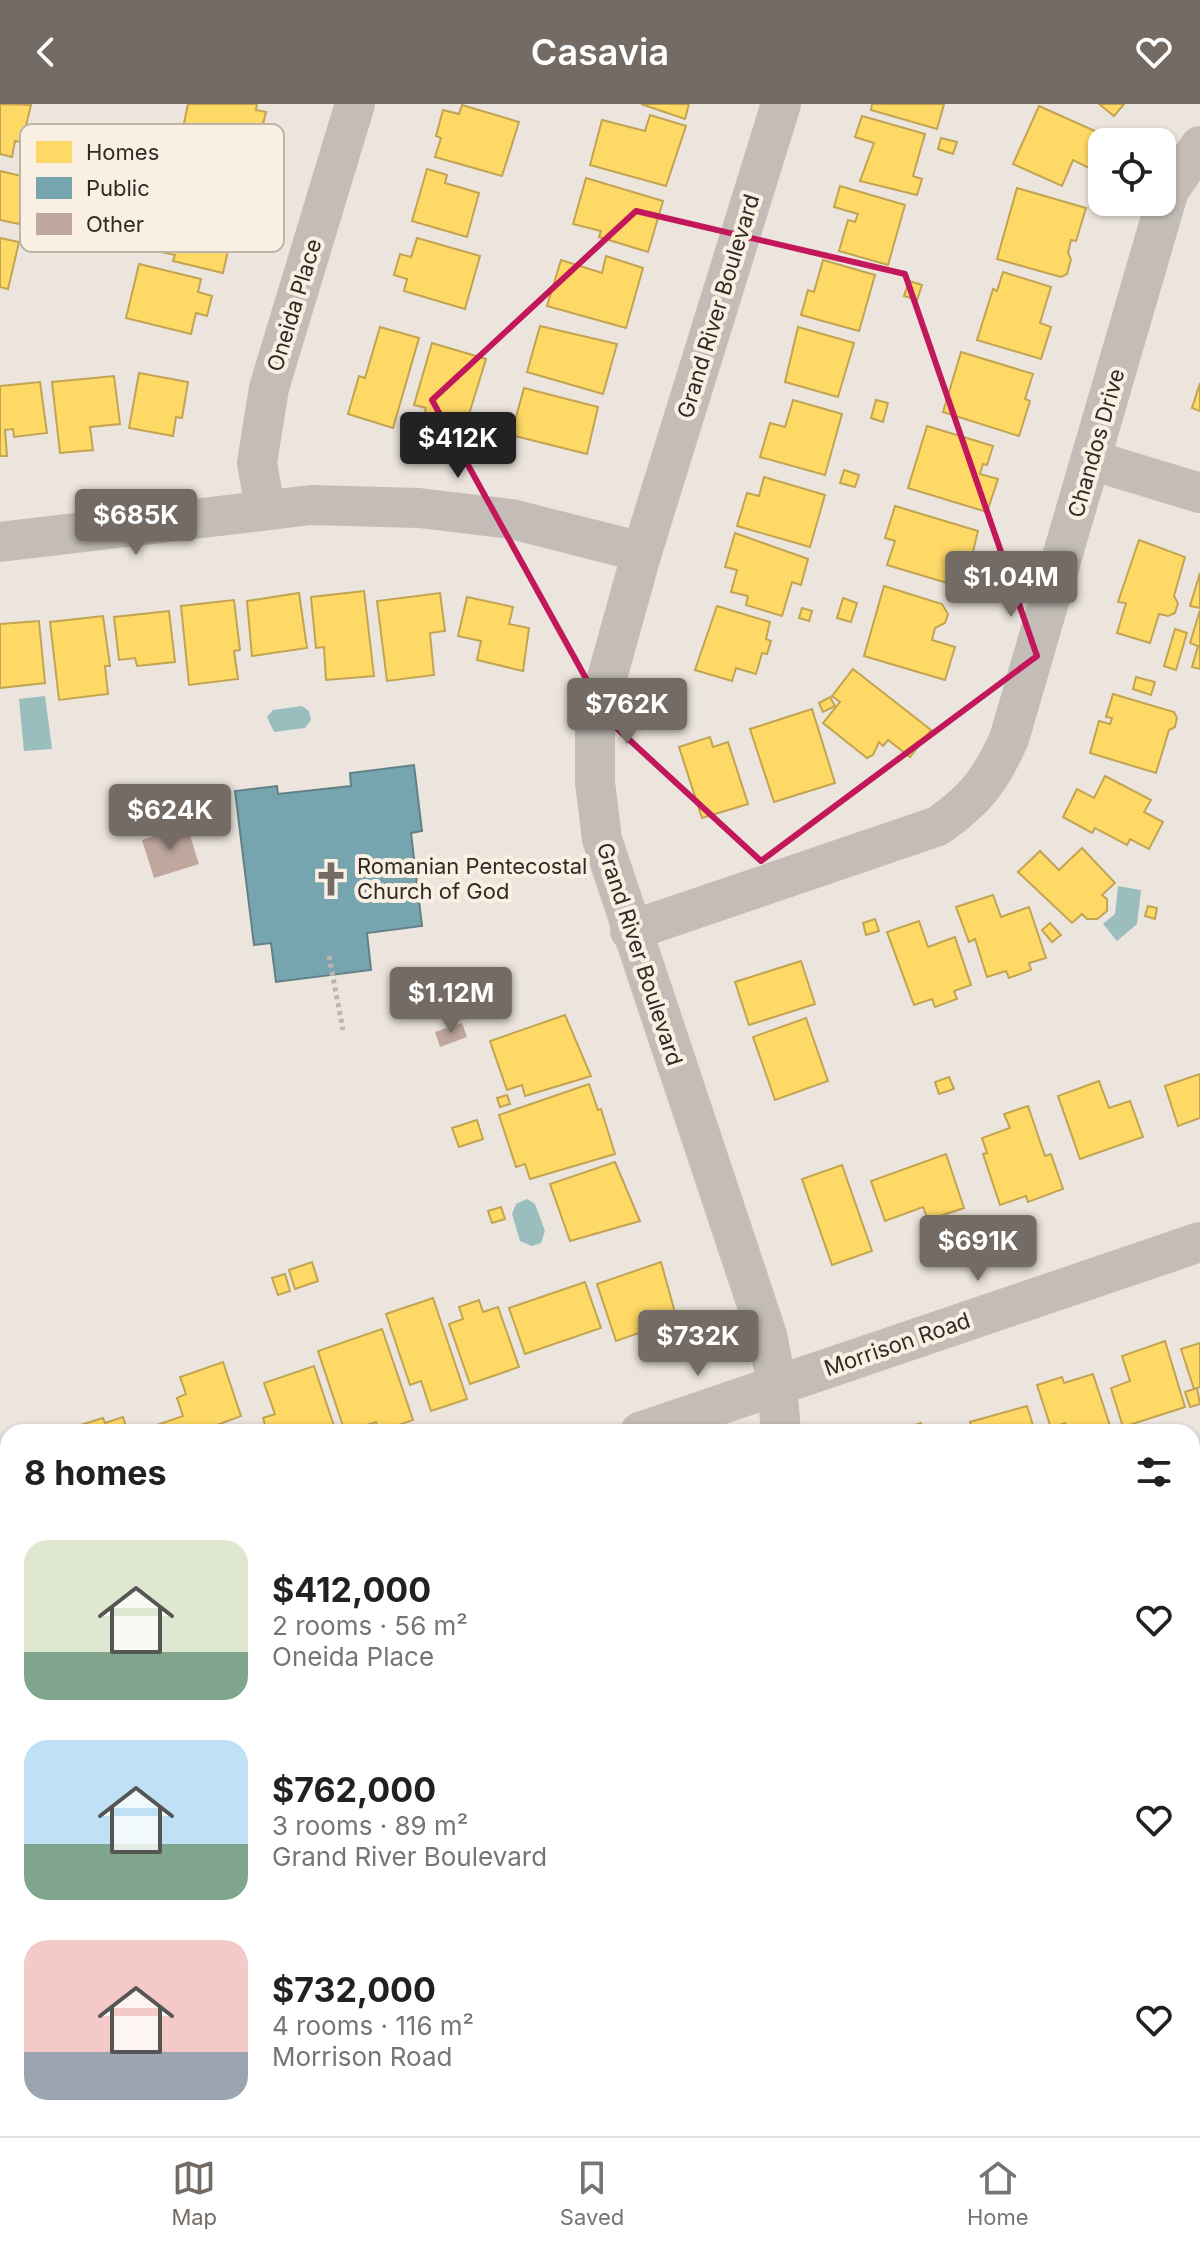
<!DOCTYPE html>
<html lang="en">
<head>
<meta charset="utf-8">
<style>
  body { margin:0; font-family:Inter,sans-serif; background:#f2f2f2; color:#202124; height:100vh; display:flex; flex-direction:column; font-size:30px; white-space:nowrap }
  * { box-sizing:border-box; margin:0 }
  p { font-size:26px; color:#757577 }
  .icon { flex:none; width:44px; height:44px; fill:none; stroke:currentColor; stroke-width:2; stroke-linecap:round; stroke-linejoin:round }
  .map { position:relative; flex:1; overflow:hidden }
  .sheet { position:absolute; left:0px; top:1320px; width:1200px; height:712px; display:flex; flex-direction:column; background:#fff; border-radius:24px 24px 0 0; box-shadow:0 2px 6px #0004 }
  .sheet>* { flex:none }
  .controls { position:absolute; left:1088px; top:24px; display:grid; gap:16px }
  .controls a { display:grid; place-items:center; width:88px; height:88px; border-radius:16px; background:#fff; box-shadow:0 2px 6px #0004; font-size:40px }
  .price { position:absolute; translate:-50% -68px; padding:0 18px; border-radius:8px; background:#746b65; color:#fff; font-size:26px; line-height:52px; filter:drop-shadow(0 2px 4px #0008) }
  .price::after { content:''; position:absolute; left:50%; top:48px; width:24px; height:18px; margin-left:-12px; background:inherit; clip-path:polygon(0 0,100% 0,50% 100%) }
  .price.selected { background:#222; color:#fff }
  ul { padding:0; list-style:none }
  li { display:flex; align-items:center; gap:24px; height:200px; padding:0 24px }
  li span { display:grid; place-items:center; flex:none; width:224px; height:160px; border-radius:24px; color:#555 }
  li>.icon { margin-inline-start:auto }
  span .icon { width:96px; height:96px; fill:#fffc; stroke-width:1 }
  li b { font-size:34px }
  h2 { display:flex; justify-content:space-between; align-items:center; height:96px; padding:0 24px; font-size:34px }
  header { display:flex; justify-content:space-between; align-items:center; height:104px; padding:0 24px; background:#746b65; color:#fff; font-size:36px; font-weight:600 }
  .tabs { display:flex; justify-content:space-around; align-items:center; height:112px; border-top:2px solid #e0e0e0; background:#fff; font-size:22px; color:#757577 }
  .tabs a { display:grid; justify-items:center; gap:4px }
  .tabs .selected { color:#746b65 }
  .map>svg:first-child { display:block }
</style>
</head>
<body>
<header><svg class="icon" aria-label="back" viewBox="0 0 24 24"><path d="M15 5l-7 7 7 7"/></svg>Casavia<svg class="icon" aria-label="heart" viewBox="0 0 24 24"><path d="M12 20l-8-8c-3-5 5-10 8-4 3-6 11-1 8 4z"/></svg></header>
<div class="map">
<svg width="1200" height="2032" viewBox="0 0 1200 2032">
  <rect width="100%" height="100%" fill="#ece5dd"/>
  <polygon fill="#cdd1b6" points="8,1592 8,2024 127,2024 128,2032 0,2032 0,1594"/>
  <g fill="#99bebd">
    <polygon points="45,592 52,645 24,647 19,595"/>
    <polygon points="302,602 309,607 311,616 305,624 274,628 267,613 273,606"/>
    <polygon points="1118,782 1141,786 1137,820 1117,837 1103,820 1115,810"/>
    <polygon points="527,1095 535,1100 545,1127 541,1139 532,1142 520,1137 512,1110 516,1100"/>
  </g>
  <g fill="#ffd966" stroke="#c2a452" stroke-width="2">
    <polygon points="0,0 31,1 22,38 15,37 12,53 0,50"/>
    <polygon points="188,0 257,0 256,6 266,8 260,32 247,29 244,40 183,24"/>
    <polygon points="641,0 689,0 685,15"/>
    <polygon points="872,0 944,0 937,25 871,6"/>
    <polygon points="1099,0 1124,0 1114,12"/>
    <polygon points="462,1 519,18 502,72 435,53 441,34 436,32 443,6 459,10"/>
    <polygon points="1039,2 1104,31 1089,64 1073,56 1062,82 1013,60"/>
    <polygon points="650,11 686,22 666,82 590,61 602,16 645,27"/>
    <polygon points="862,12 925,30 913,72 922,75 917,91 860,77 874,39 855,33"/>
    <polygon points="941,34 957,38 953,50 938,45"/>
    <polygon points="427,65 447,71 445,79 479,89 467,133 412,117"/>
    <polygon points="0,67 30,74 19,120 0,116"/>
    <polygon points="586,74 663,97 648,148 599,133 601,127 573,120"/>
    <polygon points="840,82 905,101 888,161 839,147 848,116 855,118 858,110 834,103"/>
    <polygon points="1017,84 1086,104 1076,137 1071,136 1068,149 1071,155 1067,170 1061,173 997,155"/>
    <polygon points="158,99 235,116 223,169 173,157 175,151 147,145"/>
    <polygon points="0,134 19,138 8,185 0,183"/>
    <polygon points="417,134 480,152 465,205 404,187 407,175 394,171 400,150 411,153"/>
    <polygon points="606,152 643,164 626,224 547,202 561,156 602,169"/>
    <polygon points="823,156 875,171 859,227 801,211 808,186 814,188"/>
    <polygon points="139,160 201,175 198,188 212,192 207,212 196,209 191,230 126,214"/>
    <polygon points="1003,168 1051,183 1040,219 1051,223 1041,255 977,236 993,185 997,187"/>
    <polygon points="909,177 922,181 917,196 904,192"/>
    <polygon points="540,222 617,240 603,290 527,268"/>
    <polygon points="380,223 419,234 393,324 348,310 359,272 365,274"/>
    <polygon points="798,223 854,239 838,293 785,278"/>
    <polygon points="432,239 486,255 466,320 446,313 442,324 422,318 426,304 414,301"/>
    <polygon points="961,248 1033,270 1025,295 1030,297 1019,332 943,308"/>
    <polygon points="139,269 188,278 182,314 176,313 173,332 129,324"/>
    <polygon points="114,272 120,320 90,323 93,346 60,349 52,278"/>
    <polygon points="40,278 47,329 14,333 13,325 5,326 7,352 0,352 0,282"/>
    <polygon points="1200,279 1200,307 1192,304"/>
    <polygon points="524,284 598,303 587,350 511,331"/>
    <polygon points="793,296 842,310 825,371 760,353 770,319 785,323"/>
    <polygon points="876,296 888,299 883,318 871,314"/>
    <polygon points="927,322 993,342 987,361 983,360 980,370 998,375 987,408 908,384"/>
    <polygon points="844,366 859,371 855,383 840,379"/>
    <polygon points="764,373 825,391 810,443 737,422 747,389 759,392"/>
    <polygon points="895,402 978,427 964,484 887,461 895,437 885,434"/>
    <polygon points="735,429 808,455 801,481 792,478 782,512 746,501 748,492 731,488 737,466 725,463"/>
    <polygon points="1139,436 1185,453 1174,492 1178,499 1175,509 1168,512 1159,510 1150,539 1117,529 1126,499 1118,498"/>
    <polygon points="1200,469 1200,504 1190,502"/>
    <polygon points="884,482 942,500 948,510 945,519 935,524 932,536 955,543 945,576 864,552"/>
    <polygon points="364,487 374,572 326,576 324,543 316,544 311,493"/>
    <polygon points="299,489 307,544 252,552 247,497"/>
    <polygon points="440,489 445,527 430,529 434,571 387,577 377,497"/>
    <polygon points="467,493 513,503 509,520 529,524 523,567 477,556 481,537 458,532"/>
    <polygon points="843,494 857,499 851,518 837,514"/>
    <polygon points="234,496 240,546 234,547 238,575 189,581 181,502"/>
    <polygon points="717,502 770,518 766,535 771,537 767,550 762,549 756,570 736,564 732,577 695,566"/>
    <polygon points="802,504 812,507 809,517 799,514"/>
    <polygon points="1200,506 1200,565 1192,563 1198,542 1190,539"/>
    <polygon points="169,507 175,558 137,562 135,554 119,556 114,513"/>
    <polygon points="103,512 110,562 105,562 108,590 59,596 50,518"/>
    <polygon points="39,517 45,579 0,584 0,520"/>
    <polygon points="1175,525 1187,529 1176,566 1164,562"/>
    <polygon points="853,565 931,626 910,653 888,636 883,642 879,638 873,651 867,654 823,619 840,598 832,592"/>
    <polygon points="1136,573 1155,578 1151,591 1133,585"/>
    <polygon points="1113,590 1174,608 1177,614 1175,623 1169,626 1156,669 1090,649 1099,617 1110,620 1112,614 1106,613"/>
    <polygon points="830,593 835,602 823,608 819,599"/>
    <polygon points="812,605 835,679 774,698 750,625"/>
    <polygon points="710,633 713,643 728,638 748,700 702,714 679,643"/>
    <polygon points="1105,672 1151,696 1144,708 1163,718 1149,745 1130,735 1127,741 1095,724 1092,729 1063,713 1077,685 1094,694"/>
    <polygon points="1082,744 1115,779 1102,791 1107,795 1107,807 1097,815 1087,815 1082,810 1072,819 1018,768 1040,747 1059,766"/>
    <polygon points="993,791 1001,813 1029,803 1046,854 1029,859 1031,866 1009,874 1006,867 987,873 975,835 969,838 956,803"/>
    <polygon points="1148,802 1157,804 1155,815 1145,812"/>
    <polygon points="875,815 879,827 866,831 863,819"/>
    <polygon points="919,817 928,843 955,833 971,881 954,887 957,895 935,903 932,895 914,901 887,828"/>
    <polygon points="1050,819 1061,831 1052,838 1042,826"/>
    <polygon points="801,857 815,900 749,921 735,878"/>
    <polygon points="565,911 591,972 525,992 522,981 507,986 490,937"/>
    <polygon points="806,914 828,977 775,996 753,933"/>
    <polygon points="1200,970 1200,1014 1178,1022 1165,982"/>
    <polygon points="949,973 954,985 939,990 935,978"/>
    <polygon points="1099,977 1109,1004 1130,997 1143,1033 1080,1055 1058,992"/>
    <polygon points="589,980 598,1006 601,1005 615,1050 530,1075 525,1060 516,1063 499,1011"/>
    <polygon points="507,991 510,1000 500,1003 497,994"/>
    <polygon points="1028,1002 1045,1052 1051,1050 1063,1085 1028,1098 1026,1092 1000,1101 983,1050 987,1049 982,1034 1010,1024 1004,1010"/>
    <polygon points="477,1016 483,1035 459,1043 452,1024"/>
    <polygon points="946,1050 964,1104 928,1116 923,1103 885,1117 871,1077"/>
    <polygon points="615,1058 640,1117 570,1137 550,1080"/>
    <polygon points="842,1061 872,1147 832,1161 802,1075"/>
    <polygon points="501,1103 505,1115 492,1119 488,1107"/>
    <polygon points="312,1158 318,1177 295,1185 289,1166"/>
    <polygon points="661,1158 679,1223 652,1232 650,1225 616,1237 597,1180"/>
    <polygon points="285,1170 290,1187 278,1191 272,1174"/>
    <polygon points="585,1178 601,1224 525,1250 509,1204"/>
    <polygon points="433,1194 467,1295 431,1307 421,1277 410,1281 386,1210"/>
    <polygon points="479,1196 483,1208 498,1203 519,1263 470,1280 449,1220 463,1215 459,1203"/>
    <polygon points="382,1225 413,1316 379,1328 376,1318 345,1328 318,1247"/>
    <polygon points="1165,1237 1185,1303 1123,1323 1111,1284 1130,1277 1122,1252"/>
    <polygon points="1200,1239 1200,1283 1194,1285 1181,1245"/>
    <polygon points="223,1258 241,1312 209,1324 211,1328 153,1328 151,1323 183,1312 177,1294 186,1290 180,1273"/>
    <polygon points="314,1262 336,1328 267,1328 263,1314 275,1310 264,1279"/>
    <polygon points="1093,1270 1112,1328 1068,1328 1065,1319 1051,1324 1037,1281 1062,1273 1064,1279"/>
    <polygon points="1197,1284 1200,1300 1190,1303 1185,1288"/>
    <polygon points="1027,1302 1035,1328 974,1328 970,1318"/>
    <polygon points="123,1313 128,1328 61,1327 103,1314 105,1319"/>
    <polygon points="921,1319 924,1328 893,1328"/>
    <polygon points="8,1351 8,1400 2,1402 4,1408 0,1409 0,1353"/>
    <polygon points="179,2024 223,2024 224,2032 180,2032"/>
    <polygon points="498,2024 499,2032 418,2032 417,2025"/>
    <polygon points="623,2024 702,2024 702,2030 623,2032"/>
    <rect x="900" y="2024" width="69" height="8"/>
    <polygon points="1061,2024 1138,2024 1138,2026 1131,2026 1132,2032 1061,2032"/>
  </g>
  <polygon fill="#76a5af" stroke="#628086" stroke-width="2" points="414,661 422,727 411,729 422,822 367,829 371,866 276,878 271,839 254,841 235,687 277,682 278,690 351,682 350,669"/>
  <g fill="#c0a89e">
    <polygon points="187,722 199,760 154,774 142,736"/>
    <polygon points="462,919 467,933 440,943 435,928"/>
  </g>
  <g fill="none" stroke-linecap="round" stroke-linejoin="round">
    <polyline stroke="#bdb5af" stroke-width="5" stroke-dasharray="4 4" stroke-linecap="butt" points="329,852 343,926"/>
    <g stroke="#c4bdb7" stroke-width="40">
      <polyline points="1091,356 1200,389"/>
      <polyline points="265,405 257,359 269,284 355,0"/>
      <polyline points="0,438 311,401 419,404 511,415 642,448"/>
      <path d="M630 827 938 722C976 695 990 677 1009 635L1169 86 1200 42"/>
      <polyline points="640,1328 1200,1138"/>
      <polyline points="781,1328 777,1281 767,1231 602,735 595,678 595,617 642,448 781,0"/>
      <polyline points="0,1546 8,1543"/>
      <polyline points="341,2024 342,2032"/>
      <polyline points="808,2032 808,2024"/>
    </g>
  </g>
  <path fill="none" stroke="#c2185b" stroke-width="6" stroke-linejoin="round" d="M636 107 905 170 1037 552 761 757 610 618 432 296Z"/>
  <defs>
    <g id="church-bare" transform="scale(2.76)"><path d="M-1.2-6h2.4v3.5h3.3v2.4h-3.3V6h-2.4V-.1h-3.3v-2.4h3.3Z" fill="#746b65" stroke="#f9efe3" stroke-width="2.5" paint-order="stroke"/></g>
  </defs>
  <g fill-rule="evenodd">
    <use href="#church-bare" x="331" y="775"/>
  </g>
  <g text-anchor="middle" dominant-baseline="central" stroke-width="8" stroke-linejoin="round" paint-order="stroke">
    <g font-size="22" fill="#342a25" stroke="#f9efe3">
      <text transform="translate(294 201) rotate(-73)">Oneida Place</text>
      <text transform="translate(718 202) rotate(-73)">Grand River Boulevard</text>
      <text transform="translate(1096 339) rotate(-74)">Chandos Drive</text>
      <text transform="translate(640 850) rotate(72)">Grand River Boulevard</text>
      <text transform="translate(897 1240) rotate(-19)">Morrison Road</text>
    </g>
    <g font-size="22" fill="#342a25" stroke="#f9efe3" text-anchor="start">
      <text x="357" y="762">Romanian Pentecostal<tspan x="357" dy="25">Church of God</tspan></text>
    </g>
  </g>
  <rect x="20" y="20" width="264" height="128" rx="12" fill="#f9efe3" stroke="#beb4aa" stroke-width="2"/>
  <rect x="36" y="37" width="36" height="22" fill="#ffd966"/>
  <rect x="36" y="73" width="36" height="22" fill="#76a5af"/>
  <rect x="36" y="109" width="36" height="22" fill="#c0a89e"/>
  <g font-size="22" fill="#342a25">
    <text x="86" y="56">Homes</text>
    <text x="86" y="92">Public</text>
    <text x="86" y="128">Other</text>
  </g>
</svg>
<div class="controls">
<a><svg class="icon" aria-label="locate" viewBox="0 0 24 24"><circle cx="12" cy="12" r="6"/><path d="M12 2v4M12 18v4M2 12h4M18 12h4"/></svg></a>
</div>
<b class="price selected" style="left:458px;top:376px">$412K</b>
<b class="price" style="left:136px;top:453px">$685K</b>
<b class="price" style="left:1011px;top:515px">$1.04M</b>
<b class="price" style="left:627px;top:642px">$762K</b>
<b class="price" style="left:170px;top:748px">$624K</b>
<b class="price" style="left:451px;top:931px">$1.12M</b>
<b class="price" style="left:978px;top:1179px">$691K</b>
<b class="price" style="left:698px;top:1274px">$732K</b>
<section class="sheet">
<h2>8 homes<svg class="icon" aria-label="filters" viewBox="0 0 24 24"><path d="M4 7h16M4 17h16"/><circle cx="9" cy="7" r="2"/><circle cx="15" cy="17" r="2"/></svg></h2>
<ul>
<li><span style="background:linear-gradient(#dfe7d0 70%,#7fa58c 0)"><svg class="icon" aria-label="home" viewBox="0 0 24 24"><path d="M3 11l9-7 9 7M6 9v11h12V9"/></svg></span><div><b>$412,000</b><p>2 rooms · 56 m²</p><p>Oneida Place</p></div><svg class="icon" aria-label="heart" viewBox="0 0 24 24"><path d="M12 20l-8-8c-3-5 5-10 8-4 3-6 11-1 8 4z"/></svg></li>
<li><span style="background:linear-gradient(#bfe0f5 65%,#7fa58c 0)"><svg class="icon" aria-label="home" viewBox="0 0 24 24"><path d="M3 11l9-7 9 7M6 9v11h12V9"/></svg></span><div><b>$762,000</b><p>3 rooms · 89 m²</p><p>Grand River Boulevard</p></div><svg class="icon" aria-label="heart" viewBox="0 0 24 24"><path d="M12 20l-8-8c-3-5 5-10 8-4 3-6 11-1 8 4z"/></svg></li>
<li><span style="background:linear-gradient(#f6c9c9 70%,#9aa5b1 0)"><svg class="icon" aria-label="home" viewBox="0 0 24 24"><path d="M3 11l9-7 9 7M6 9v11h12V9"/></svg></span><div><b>$732,000</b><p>4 rooms · 116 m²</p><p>Morrison Road</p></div><svg class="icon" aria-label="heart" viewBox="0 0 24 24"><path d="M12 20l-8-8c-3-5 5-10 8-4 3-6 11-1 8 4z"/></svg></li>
</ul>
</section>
</div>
<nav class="tabs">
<a class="selected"><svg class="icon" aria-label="map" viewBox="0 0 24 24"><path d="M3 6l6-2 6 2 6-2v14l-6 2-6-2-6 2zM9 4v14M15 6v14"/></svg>Map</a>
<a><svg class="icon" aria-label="saved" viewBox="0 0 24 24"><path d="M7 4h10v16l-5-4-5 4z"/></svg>Saved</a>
<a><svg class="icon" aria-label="home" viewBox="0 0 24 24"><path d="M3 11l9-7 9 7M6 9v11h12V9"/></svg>Home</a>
</nav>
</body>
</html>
